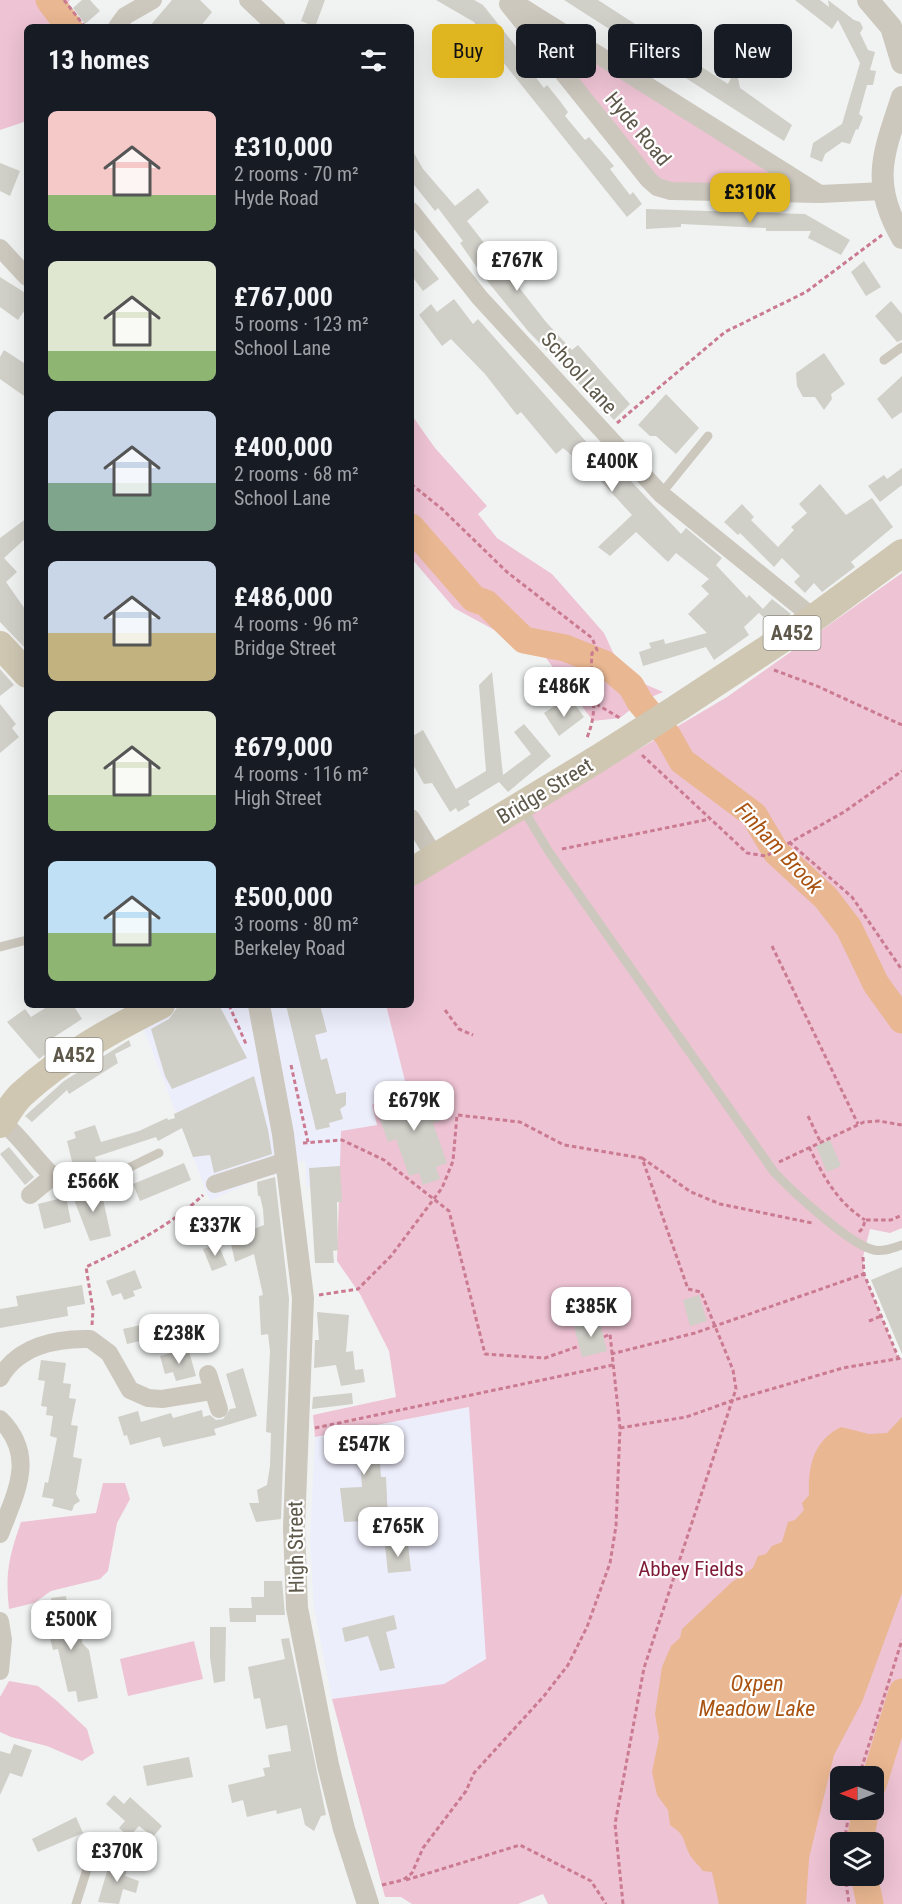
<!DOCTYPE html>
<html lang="en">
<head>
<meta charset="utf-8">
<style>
  body { margin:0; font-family:"Roboto Condensed",sans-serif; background:#20242c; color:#f1f3f6; height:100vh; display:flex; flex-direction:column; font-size:22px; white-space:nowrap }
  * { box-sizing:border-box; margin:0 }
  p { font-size:20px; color:#9ea1a6 }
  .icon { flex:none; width:33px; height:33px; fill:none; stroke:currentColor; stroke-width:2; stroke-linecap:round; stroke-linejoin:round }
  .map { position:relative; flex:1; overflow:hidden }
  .drawer { position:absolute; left:24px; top:24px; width:390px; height:984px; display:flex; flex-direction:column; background:#171b24; border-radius:9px; box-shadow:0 6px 24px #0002 }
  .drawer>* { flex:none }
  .guide { position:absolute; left:432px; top:24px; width:380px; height:54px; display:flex; gap:12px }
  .needle { width:39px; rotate:270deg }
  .tools { position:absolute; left:830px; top:1766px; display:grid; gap:12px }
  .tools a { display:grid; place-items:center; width:54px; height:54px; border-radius:9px; background:#171b24; box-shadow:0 6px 24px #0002; font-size:30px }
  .price { position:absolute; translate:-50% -51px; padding:0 14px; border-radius:12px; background:#fff; color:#222; font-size:20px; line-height:39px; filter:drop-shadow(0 2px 3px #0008) }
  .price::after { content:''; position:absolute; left:50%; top:36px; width:18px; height:14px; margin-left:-9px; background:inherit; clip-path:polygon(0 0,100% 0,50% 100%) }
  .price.selected { background:#dfb620; color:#111 }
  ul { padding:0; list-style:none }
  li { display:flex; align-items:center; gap:18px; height:150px; padding:0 24px }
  li span { display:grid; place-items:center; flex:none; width:168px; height:120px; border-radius:9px; color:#555 }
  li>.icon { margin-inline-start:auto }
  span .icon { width:72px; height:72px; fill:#fffc; stroke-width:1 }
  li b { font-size:26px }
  h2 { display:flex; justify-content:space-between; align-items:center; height:72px; padding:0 24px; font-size:26px }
  .chip { padding:0 21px; border-radius:9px; background:#171b24; box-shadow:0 6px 24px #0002; font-size:21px; line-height:54px }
  .chip.selected { background:#dfb620; color:#111 }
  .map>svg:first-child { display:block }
</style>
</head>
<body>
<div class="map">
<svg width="902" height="1904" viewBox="0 0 902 1904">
  <rect width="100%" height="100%" fill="#f1f3f3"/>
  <g fill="#edeefc">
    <polygon points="178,1005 386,1005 406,1081 383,1090 385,1098 378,1125 341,1131 341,1185 307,1187 305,1161 279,1165 278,1175 263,1176 210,1201 141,1022"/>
    <polygon points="469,1407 487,1659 444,1684 332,1699 314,1608 310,1541 315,1437"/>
  </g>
  <g fill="#eec3d4" fill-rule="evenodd">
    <polygon points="0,0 70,0 68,3 85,27 27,27 27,121 0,130"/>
    <polygon points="528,14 797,187 673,185 655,176"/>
    <polygon points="411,414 435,448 487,506 478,514 497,538 552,574 604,633 616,659 635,680 663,692 640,702 620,718 593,721 546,658 454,608 411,558"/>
    <path d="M902 573V1228L890 1233 870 1229 863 1257 864 1274 898 1357 902 1358V1904H548L543 1894 518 1904H412L401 1897H385L332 1699 444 1684 486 1659 469 1407 315 1437 313 1415 396 1397 389 1351 360 1294 337 1261 341 1131 377 1125 372 1105 385 1098 383 1090 405 1081 386 1005H411V884L727 697ZM840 1776H873V1809H840ZM840 1842H873V1875H840Z"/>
    <path d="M103 1483H125L130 1499 117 1523 108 1571 100 1579 51 1591 34 1603 9 1609C5 1572 9 1557 21 1522L96 1513Z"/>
    <polygon points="194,1641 203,1679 128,1696 120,1659"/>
    <polygon points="9,1681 38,1686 57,1701 87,1729 94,1753 82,1761 47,1746 11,1737 0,1732 0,1697"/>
  </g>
  <path fill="#e9b791" d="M902 1417V1593L862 1702 834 1755 809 1858 806 1904H719L712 1872 703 1871C699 1865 690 1858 688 1851 682 1837 685 1835 670 1825L668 1810 657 1795 652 1772 659 1738 655 1714 662 1667 671 1646 680 1638 682 1629 732 1582 753 1568 758 1556 766 1554 772 1546 782 1542 788 1522 795 1520 804 1510 802 1503 809 1495C808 1466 813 1441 841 1427L869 1434 887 1433Z"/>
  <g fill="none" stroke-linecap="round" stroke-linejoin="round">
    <g stroke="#e9b791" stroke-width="27">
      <polyline points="49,0 69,27"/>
      <polyline points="411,527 474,599 486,603 524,640 565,648 605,664 631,686 640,702 668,736 682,761 754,815 776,852 826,898 849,928 876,984 902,1020"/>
      <polyline points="873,1785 902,1692"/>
      <polyline points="860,1842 866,1809"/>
      <polyline points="864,1875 870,1904"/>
    </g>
  </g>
  <g fill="#d0cfc8">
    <polygon points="82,0 90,0 100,11 85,24 73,8"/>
    <polygon points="172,0 200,0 212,12 200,27 149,27"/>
    <polygon points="309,0 325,0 315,27 301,21"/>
    <polygon points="436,0 474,0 483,5 526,59 524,62 544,88 547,85 560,101 568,112 565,116 585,140 589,137 614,166 610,169 630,195 633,192 642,204 627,217 503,62 474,22"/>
    <polygon points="564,0 598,0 728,84 736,68 740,88 792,125 784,141"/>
    <polygon points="795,0 820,0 829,7 828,0 854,20 860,22 863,28 860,33 868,50 875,52 870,70 876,71 873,85 867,85 859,114 863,117 858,130 856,129 850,144 842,142 825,154 822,162 810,157 813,143 842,124 860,63 838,20 832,29"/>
    <polygon points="411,148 423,169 455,206 478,188 489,202 467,221 546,322 572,350 578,345 630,404 614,420 528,331 480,272 460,243 463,241 438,208 435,211 411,181"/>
    <polygon points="0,163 20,171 10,196 0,191"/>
    <polygon points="646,209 805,214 850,240 841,255 808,238 811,231 766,231 766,228 681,224 681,227 646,229"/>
    <polygon points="411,244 439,279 423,291 411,275"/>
    <polygon points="864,261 881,287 866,296 851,272"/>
    <polygon points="0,277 27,294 27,307 18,320 0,307"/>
    <polygon points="454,299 473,324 478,319 604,462 608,457 681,534 686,528 722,558 716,565 747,598 749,595 763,609 772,599 791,614 773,626 759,613 763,609 744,627 749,635 714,660 706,647 643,666 639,652 651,648 649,643 664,639 665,644 707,633 688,614 709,594 701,586 709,579 676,553 668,562 636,532 610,556 598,547 632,515 589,468 588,469 563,448 556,454 521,412 517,415 485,374 451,339 442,346 419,315 431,304 437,312"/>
    <polygon points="891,301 902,314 902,340 897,342 875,316"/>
    <polygon points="4,350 27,365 27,398 0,379 0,357"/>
    <polygon points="824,353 845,384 831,394 832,399 824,410 815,397 803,397 797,386 796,373"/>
    <polygon points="902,376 902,412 892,419 877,399"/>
    <polygon points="666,394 699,428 676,454 656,436 650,436 638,425"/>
    <polygon points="902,468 902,485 880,502 868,486 884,475 887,479"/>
    <polygon points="820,484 846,515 872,498 893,527 851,562 855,567 822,592 814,583 805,593 794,582 800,576 782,558 774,567 740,533 738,535 724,522 742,504 754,517 751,520 778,547 794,530 791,527 807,513 799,504"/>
    <polygon points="27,518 27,537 4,558 17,572 6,582 27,612 27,650 0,622 0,538"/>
    <polygon points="0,669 14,685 0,696"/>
    <polygon points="492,672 503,775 531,754 514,732 524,724 551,756 508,792 499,782 468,801 470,805 458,812 456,808 450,812 432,783 424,784 411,761 411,737 423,730 456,789 486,771 479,685"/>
    <polygon points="574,703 584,717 559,736 544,713 556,705 561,712"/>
    <polygon points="0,704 16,724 12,728 19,737 0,753"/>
    <polygon points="50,1005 73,1005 82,1019 45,1043 51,1050 39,1059 7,1022 25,1009 31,1017"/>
    <polygon points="179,1005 219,1005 247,1058 172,1089 165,1076 151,1029 169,1019"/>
    <polygon points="286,1005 320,1005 327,1032 315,1035 321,1060 327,1058 336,1094 346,1092 346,1105 340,1109 343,1119 329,1123 330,1127 316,1130"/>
    <polygon points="129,1040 131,1046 115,1054 118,1063 69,1094 67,1090 32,1122 25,1116 64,1081"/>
    <polygon points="254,1076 268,1130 272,1154 214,1173 210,1155 193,1157 182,1128 158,1141 156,1137 95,1157 99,1171 76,1178 67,1141 76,1138 74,1132 95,1125 101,1142 139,1131 167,1118 168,1120 175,1118 174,1114"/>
    <polygon points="421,1082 430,1109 437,1106 442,1120 433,1123 447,1163 436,1167 440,1179 423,1185 419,1173 409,1176 396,1139 388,1142 377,1110 393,1104 389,1094"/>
    <polygon points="830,1140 841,1166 827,1172 816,1146"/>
    <polygon points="9,1147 34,1177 25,1185 0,1154"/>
    <polygon points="184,1163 191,1180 140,1201 133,1184"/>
    <polygon points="340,1166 342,1202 337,1202 338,1250 333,1251 334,1263 315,1263 309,1168"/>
    <polygon points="275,1177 289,1299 281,1519 256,1522 249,1503 259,1503 257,1490 267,1485 270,1466 271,1433 266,1432 270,1351 268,1334 261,1335 259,1296 263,1295 254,1254 235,1262 230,1239 264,1225 263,1209 260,1196 258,1196 257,1182"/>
    <polygon points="100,1185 111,1236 90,1241 73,1197 80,1191"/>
    <polygon points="66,1197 71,1222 44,1229 38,1204"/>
    <polygon points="218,1244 227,1265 212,1271 203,1249"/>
    <polygon points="902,1267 902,1354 871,1280"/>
    <polygon points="135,1270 142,1288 133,1291 135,1296 124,1300 121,1293 112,1296 106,1281"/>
    <polygon points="82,1285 85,1304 67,1307 68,1316 0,1328 0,1309 18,1306 16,1296"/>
    <polygon points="699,1295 707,1321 690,1326 683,1300"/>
    <polygon points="317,1312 349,1315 346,1352 353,1351 355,1370 363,1369 365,1382 341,1386 336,1365 314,1368 315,1340 319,1340"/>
    <polygon points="599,1319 607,1351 582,1357 574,1326"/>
    <polygon points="141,1325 145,1340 127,1344 123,1329"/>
    <polygon points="188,1348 196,1376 176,1381 173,1372 165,1374 160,1356"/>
    <polygon points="41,1360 66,1363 63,1383 71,1384 69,1398 76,1399 71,1425 78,1426 73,1457 82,1459 76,1494 80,1501 74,1505 72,1511 52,1506 54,1499 42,1497 45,1482 48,1483 57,1438 50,1436 53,1416 46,1415 47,1407 41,1406 45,1381 38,1380"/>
    <polygon points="243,1368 257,1416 214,1429 216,1435 163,1447 160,1437 130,1445 127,1435 124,1436 118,1417 138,1411 141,1422 171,1413 173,1418 202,1410 203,1417 210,1415 216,1420 223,1419 230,1409 236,1408 226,1374"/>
    <polygon points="352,1393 353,1404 312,1409 313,1397"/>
    <polygon points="377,1424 381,1477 386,1477 388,1520 344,1522 340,1488 362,1487 360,1457 338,1457 335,1433"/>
    <polygon points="408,1544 411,1571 388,1573 385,1546"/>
    <polygon points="264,1581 282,1581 285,1615 256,1615 256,1622 230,1622 229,1608 252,1608 251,1597 264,1597"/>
    <polygon points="66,1596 70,1624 73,1623 82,1632 82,1643 89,1650 98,1698 78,1702 76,1691 68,1692 58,1649 53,1650 43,1611 53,1610 51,1598"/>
    <polygon points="394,1615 397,1629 386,1632 395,1668 380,1671 368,1636 345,1642 342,1628"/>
    <polygon points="210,1627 226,1627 225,1681 214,1683 210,1658"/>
    <polygon points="289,1638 326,1815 321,1816 314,1831 305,1825 301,1808 277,1814 276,1810 247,1817 243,1800 232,1803 228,1785 265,1776 263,1768 270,1767 268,1755 291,1751 287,1725 266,1729 260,1698 254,1699 248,1667 285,1659 281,1639"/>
    <polygon points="14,1744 32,1750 22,1777 10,1773 0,1795 0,1751 10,1754"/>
    <polygon points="189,1757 193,1777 147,1786 143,1766"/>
    <polygon points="114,1795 124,1804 130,1797 162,1826 153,1837 139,1826 129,1837 119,1828 125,1821 106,1804"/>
    <polygon points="76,1817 83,1833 38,1852 32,1839"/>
    <polygon points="111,1858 129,1863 125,1876 139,1881 136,1893 123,1889 119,1904 98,1902"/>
  </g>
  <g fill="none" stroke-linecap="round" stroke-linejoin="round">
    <g stroke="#cb7b91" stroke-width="3" stroke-dasharray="4.5 3" stroke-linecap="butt">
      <polyline points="64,0 85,27"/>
      <polyline points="617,423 725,332 806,292 882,235"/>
      <path d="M411 484 442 509 507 572 592 638 597 650 592 653C589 687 601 706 586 740"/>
      <polyline points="774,670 817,686 902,725"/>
      <polyline points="596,704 620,718"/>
      <polyline points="642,755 747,853 766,856 844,812 902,771"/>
      <polyline points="789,842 852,897 902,970"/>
      <polyline points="562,849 710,819"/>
      <polyline points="772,946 858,1124"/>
      <polyline points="229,1005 246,1044"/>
      <polyline points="445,1010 459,1029 473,1035"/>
      <polyline points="291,1065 308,1142"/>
      <polyline points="808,1116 820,1141"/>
      <polyline points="303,1143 342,1140 384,1160 449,1211 485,1354 545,1358 579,1346"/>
      <path d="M809 1147C824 1177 836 1201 865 1220"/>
      <polyline points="642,1158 691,1192 720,1204 812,1223"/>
      <polyline points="779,1162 864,1122 879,1121 902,1125"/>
      <polyline points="859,1232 863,1228 865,1220 891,1220 902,1215"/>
      <polyline points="863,1257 864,1274 898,1357"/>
      <polyline points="319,1295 358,1289 391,1256 442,1188 453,1161 457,1115 520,1122 564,1145 642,1158 688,1289 701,1292 733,1370 736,1389 644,1668 615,1824 623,1904"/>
      <polyline points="869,1321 881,1316"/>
      <path d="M92 1325 93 1310 86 1267C128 1247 169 1227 203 1195"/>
      <polyline points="611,1354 695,1333 864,1274"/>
      <polyline points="315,1428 613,1365"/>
      <polyline points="620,1428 686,1417 734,1400 843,1368 902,1358"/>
      <polyline points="859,1776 902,1640"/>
      <polyline points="844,1842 850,1809"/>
      <polyline points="845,1875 849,1904"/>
      <polyline points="406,1880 520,1845 591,1881 606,1904"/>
      <polyline points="382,1885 403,1880 412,1873 423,1848 466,1791 474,1773 544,1696 568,1665 587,1627 610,1563 616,1526 620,1428 610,1334 604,1337"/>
    </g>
    <g stroke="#cdc8be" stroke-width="9">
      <polyline points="884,360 902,347"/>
      <polyline points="661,494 708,436"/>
      <path d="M526 814 549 852 774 1172C792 1191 850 1245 874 1250 884 1252 893 1248 902 1245"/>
      <polyline points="0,947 27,940"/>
      <polyline points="70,1187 118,1173 159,1153"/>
      <polyline points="76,1904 95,1844"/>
    </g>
    <g stroke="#cdc8be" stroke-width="18">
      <polyline points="248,0 277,27"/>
      <polyline points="511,0 820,194 884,191"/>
      <polyline points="508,4 649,180 657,187 671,191 818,194"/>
      <polyline points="117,27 125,16 153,0"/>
      <polyline points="411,211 480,298 661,494 814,618"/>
      <polyline points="0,248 27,277"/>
      <polyline points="411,818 435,857"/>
      <path d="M2 1122C25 1139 45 1177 70 1187"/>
      <polyline points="215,1184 286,1161"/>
      <polyline points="30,1195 53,1176"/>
      <polyline points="208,1374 219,1409"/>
      <path d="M0 1378C18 1346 56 1338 90 1339L109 1353 130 1390 148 1398 162 1399 211 1391"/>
      <path d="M0 1419C37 1456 16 1492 0 1534"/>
      <polyline points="0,1621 3,1640 0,1671"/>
    </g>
    <g stroke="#cdc8be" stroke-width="22">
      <polyline points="868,0 891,27 902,63"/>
      <path d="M902 97C883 155 870 182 902 238"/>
      <polyline points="259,1005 283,1134 303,1298 294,1528 297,1608 328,1765 344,1829 368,1904"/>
    </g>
    <g stroke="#cfc7b2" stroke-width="28">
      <polyline points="0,645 27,674"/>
      <polyline points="679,707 814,618 902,553"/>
      <polyline points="411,872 594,761"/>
      <path d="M0 1124C7 1114 13 1102 22 1094 62 1057 113 1029 161 1005"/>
    </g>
    <polyline stroke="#cfc7b2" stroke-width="28" points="594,761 679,707"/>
  </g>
  <g text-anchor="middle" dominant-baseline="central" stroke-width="4.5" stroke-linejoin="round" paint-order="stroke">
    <g fill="#fff" stroke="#8e8a80" stroke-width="1.5">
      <rect x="763.5" y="616" width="57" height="34" rx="4.5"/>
      <rect x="45.5" y="1038" width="57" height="34" rx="4.5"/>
    </g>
    <g font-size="20" font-weight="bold" fill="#5e584a">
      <text x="792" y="633">A452</text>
      <text x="74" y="1055">A452</text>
    </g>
    <g font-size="21" fill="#5e584a" stroke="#fff">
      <text transform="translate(638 129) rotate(50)">Hyde Road</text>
      <text transform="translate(579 373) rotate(48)">School Lane</text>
      <text transform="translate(545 791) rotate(-31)">Bridge Street</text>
      <text transform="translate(296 1547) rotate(-91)">High Street</text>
    </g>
    <g font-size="21" fill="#7f1b37" stroke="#fff">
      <text x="691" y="1569">Abbey Fields</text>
    </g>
    <g font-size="22" font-style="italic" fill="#a95312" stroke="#fff">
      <text transform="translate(779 848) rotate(47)">Finham Brook</text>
      <text x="757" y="1683">Oxpen<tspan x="757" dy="25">Meadow Lake</tspan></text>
    </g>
  </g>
</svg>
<div class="tools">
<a><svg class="needle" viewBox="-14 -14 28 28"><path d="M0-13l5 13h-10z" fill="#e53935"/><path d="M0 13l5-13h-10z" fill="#9ea1a6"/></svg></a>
<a><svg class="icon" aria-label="layers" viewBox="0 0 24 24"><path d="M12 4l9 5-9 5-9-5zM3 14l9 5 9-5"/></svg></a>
</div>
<b class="price selected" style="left:750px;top:224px">£310K</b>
<b class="price" style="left:517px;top:292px">£767K</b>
<b class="price" style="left:612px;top:493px">£400K</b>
<b class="price" style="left:564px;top:718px">£486K</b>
<b class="price" style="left:414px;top:1132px">£679K</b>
<b class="price" style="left:93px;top:1213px">£566K</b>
<b class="price" style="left:215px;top:1257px">£337K</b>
<b class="price" style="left:591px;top:1338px">£385K</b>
<b class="price" style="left:179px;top:1365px">£238K</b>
<b class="price" style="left:364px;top:1476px">£547K</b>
<b class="price" style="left:398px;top:1558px">£765K</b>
<b class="price" style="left:71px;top:1651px">£500K</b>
<b class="price" style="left:117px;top:1883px">£370K</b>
<div class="guide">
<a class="chip selected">Buy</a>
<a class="chip">Rent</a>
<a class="chip">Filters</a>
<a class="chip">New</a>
</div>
<section class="drawer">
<h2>13 homes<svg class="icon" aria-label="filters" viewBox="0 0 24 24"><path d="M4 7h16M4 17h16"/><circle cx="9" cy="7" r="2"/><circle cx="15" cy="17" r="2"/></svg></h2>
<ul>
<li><span style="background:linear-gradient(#f6c9c9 70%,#8fb573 0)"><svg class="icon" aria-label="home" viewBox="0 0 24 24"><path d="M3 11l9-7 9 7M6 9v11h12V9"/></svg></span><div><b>£310,000</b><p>2 rooms · 70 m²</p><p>Hyde Road</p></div></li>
<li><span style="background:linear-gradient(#dfe7d0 75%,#8fb573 0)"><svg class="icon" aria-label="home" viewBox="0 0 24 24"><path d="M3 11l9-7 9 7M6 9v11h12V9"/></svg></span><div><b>£767,000</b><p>5 rooms · 123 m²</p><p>School Lane</p></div></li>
<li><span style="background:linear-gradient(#c9d6e8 60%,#7fa58c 0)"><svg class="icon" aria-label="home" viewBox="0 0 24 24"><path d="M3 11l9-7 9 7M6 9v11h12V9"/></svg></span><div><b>£400,000</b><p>2 rooms · 68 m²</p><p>School Lane</p></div></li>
<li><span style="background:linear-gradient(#c9d6e8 60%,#c2b280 0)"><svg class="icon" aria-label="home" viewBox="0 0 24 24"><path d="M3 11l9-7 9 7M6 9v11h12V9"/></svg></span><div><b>£486,000</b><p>4 rooms · 96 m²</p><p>Bridge Street</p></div></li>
<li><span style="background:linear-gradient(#dfe7d0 70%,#8fb573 0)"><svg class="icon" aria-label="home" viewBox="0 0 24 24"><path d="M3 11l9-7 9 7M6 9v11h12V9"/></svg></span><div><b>£679,000</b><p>4 rooms · 116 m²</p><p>High Street</p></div></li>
<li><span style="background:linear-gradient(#bfe0f5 60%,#8fb573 0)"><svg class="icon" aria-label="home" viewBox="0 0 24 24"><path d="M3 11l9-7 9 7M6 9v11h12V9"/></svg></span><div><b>£500,000</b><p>3 rooms · 80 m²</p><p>Berkeley Road</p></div></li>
</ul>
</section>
</div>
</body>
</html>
